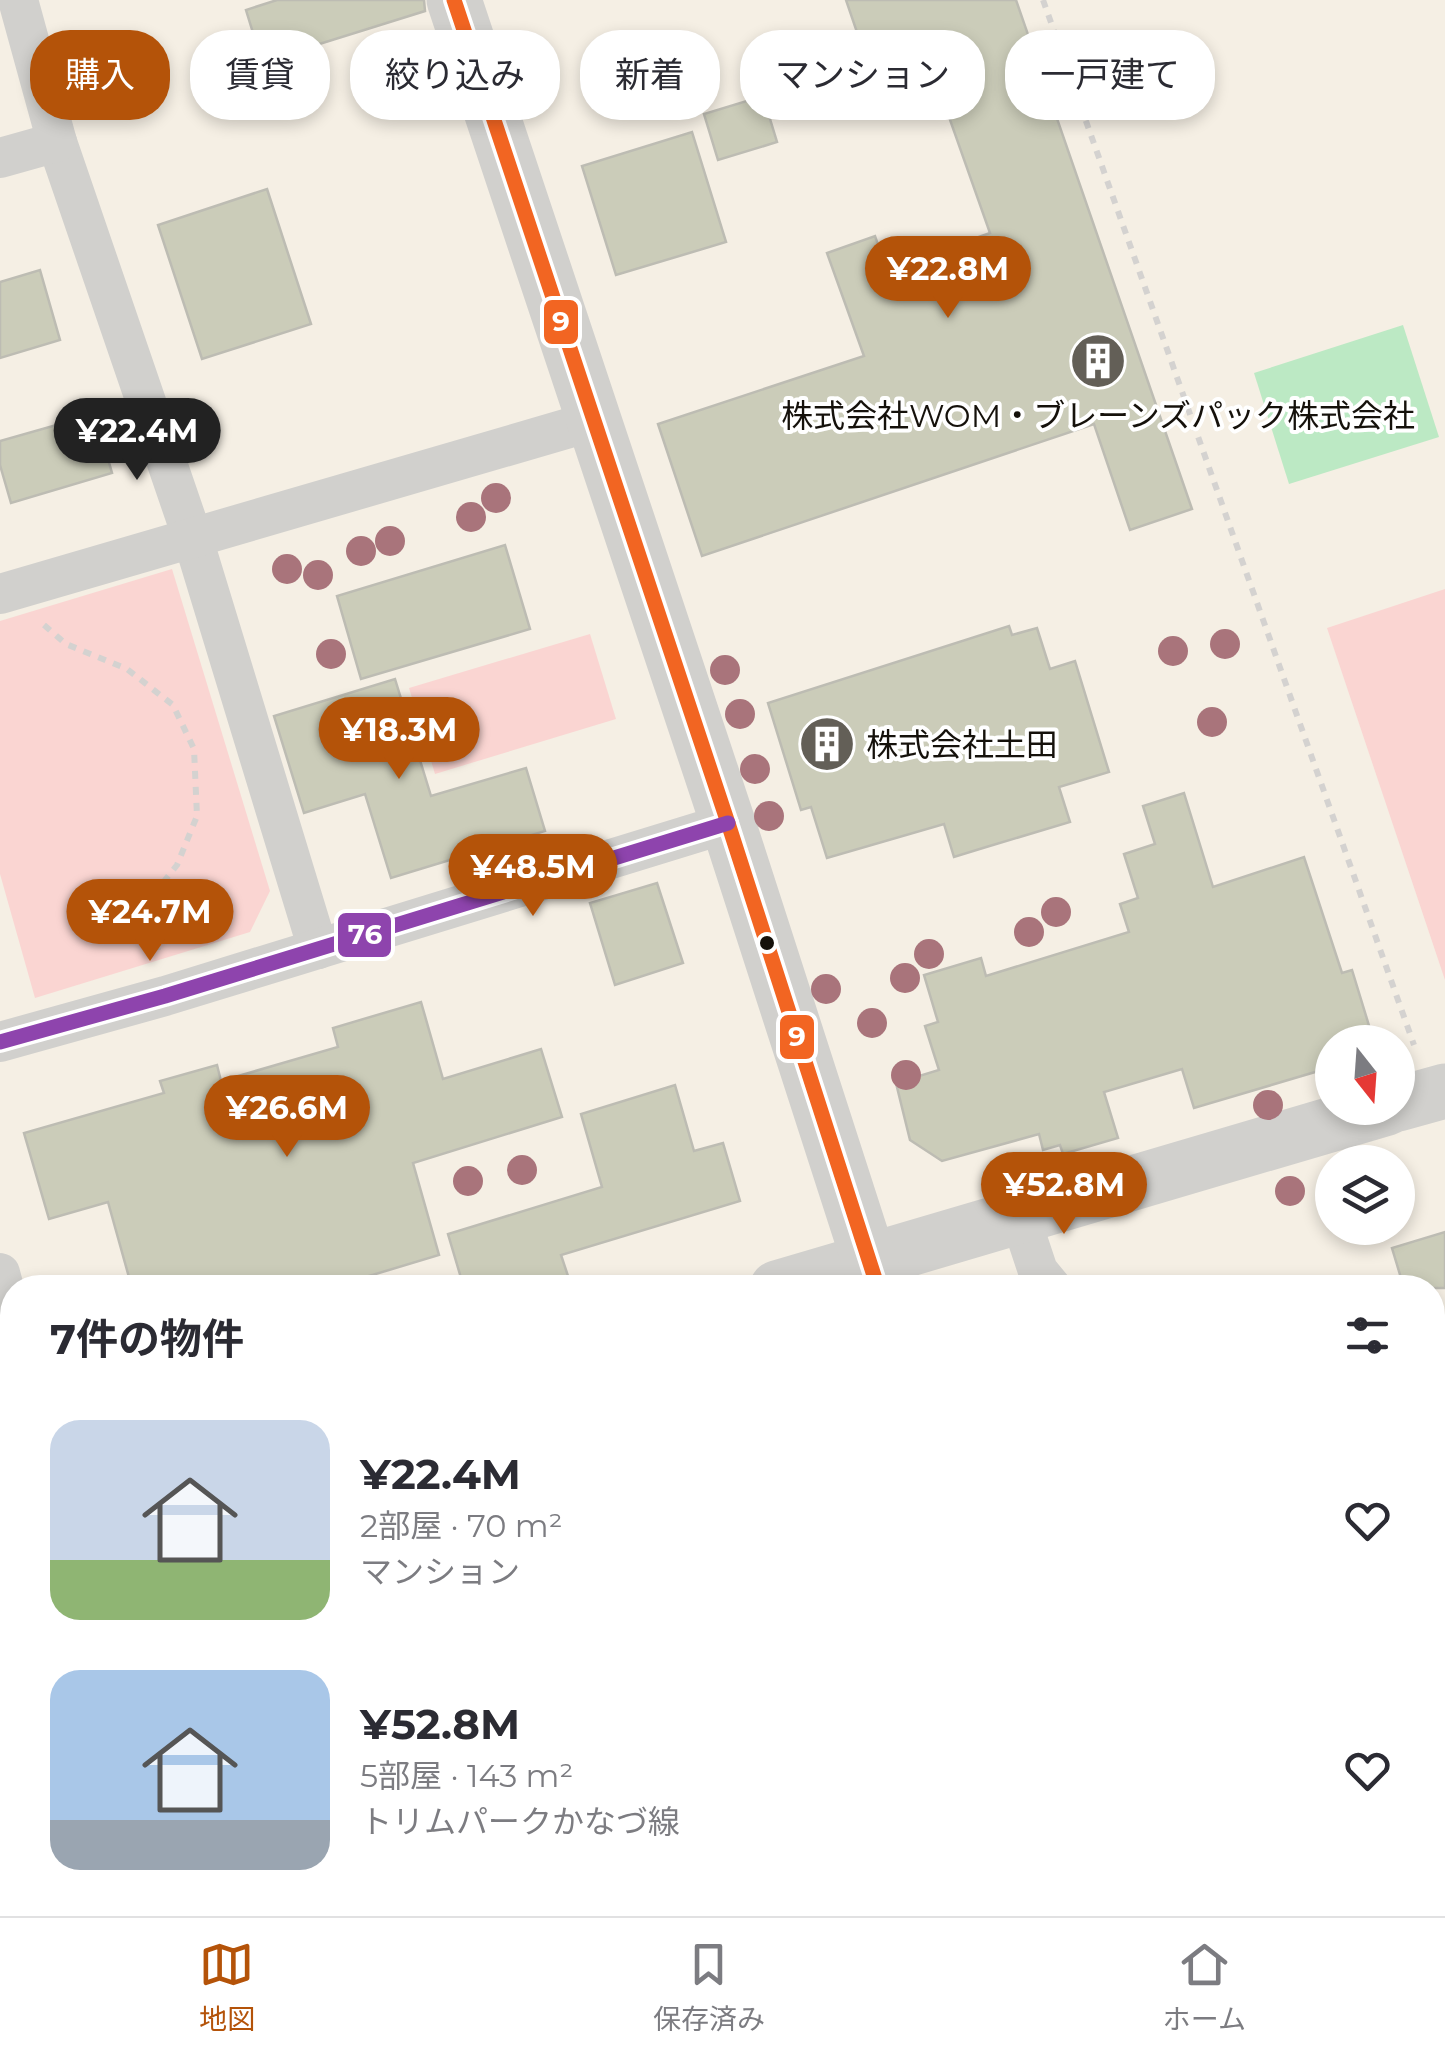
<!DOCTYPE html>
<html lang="ja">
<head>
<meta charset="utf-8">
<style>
  body { margin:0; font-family:Montserrat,"Noto Sans JP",sans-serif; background:#f7f7f7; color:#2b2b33; height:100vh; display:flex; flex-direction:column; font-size:38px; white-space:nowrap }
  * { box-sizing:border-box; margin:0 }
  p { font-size:32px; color:#7c7c81 }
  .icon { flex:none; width:55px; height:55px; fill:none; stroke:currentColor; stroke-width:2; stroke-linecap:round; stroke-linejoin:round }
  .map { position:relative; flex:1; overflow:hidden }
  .drawer { position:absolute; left:0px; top:1275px; width:1445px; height:642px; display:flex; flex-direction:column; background:#fff; border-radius:40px 40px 0 0; box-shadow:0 5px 15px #0003 }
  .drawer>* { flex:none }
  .guide { position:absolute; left:30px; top:30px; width:1385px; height:90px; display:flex; gap:20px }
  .needle { width:65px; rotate:163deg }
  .tools { position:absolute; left:1315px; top:1025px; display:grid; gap:20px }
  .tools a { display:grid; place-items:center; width:100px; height:100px; border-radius:50%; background:#fff; box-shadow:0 5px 15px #0003; font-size:50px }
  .price { position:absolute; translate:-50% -85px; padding:0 22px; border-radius:35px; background:#b45309; color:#fff; font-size:32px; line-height:65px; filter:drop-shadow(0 2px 5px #0008) }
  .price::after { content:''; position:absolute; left:50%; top:60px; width:30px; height:22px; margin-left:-15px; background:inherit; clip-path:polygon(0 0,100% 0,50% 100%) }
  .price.current { background:#222; color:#fff }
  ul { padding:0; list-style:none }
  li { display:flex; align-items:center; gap:30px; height:250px; padding:0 50px }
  li span { display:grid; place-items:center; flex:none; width:280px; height:200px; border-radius:30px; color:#555 }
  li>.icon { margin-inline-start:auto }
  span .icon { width:120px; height:120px; fill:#fffc; stroke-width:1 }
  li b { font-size:42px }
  h2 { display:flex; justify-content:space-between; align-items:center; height:120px; padding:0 50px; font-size:42px }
  .chip { padding:0 35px; border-radius:40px; background:#fff; box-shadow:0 5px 15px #0003; font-size:35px; line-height:90px }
  .chip.current { background:#b45309; color:#fff }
  .tabs { display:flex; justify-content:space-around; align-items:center; height:140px; border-top:2px solid #e1e1e2; background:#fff; font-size:28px; color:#7c7c81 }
  .tabs a { display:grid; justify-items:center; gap:5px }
  .tabs .current { color:#b45309 }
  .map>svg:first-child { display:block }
</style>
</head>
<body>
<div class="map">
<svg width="1445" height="1916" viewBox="0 0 1445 1916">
  <rect width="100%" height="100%" fill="#f5efe4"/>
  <g fill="#fad5d2">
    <polygon points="172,569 270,891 250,932 35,998 0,874 0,621"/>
    <polygon points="1445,589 1445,980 1327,628"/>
    <polygon points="590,634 616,719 435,774 409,688"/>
    <polygon points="1445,1540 1445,1749 1433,1753 1433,1541"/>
    <polygon points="12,1599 12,1905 768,1905 771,1916 0,1916 0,1603"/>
  </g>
  <polygon fill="#bce9c4" points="1403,325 1439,437 1289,484 1254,373"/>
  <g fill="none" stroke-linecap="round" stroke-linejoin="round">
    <polyline stroke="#bce9c4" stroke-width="15" points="1432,1480 1445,1478"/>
  </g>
  <g fill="#cbccb9" stroke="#bdbcb3" stroke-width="2.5">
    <polygon points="277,0 424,0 425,11 262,62 246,10"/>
    <polygon points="846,0 1016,0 1192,509 1130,530 1094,424 702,556 658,424 864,356 827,253 875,236 887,270 990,233 930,63 874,82"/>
    <polygon points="763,96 777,142 718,160 704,114"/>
    <polygon points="692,132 726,242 616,275 582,166"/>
    <polygon points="267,189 311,324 202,359 158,225"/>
    <polygon points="40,270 60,340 0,358 0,282"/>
    <polygon points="95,414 112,473 11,503 0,465 0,441"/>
    <polygon points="505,545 530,629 361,679 337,596"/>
    <polygon points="1009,626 1012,635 1037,628 1050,669 1075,661 1109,772 1059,787 1070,822 983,848 954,857 944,824 827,858 811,807 801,810 768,703"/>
    <polygon points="395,679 431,796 526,768 545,831 391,878 365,794 304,813 274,716"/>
    <polygon points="1184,793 1213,887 1304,857 1342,973 1352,970 1374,1042 1332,1042 1332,1067 1194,1108 1182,1069 1104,1092 1118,1138 1063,1154 1060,1145 1043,1150 1039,1134 942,1161 910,1140 896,1083 939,1070 925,1026 938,1022 924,975 981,958 986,976 1129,932 1120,904 1138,898 1124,854 1155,844 1143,806"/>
    <polygon points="657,883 683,963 615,985 590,903"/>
    <polygon points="421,1002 443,1079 541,1049 562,1117 413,1163 439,1255 329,1288 132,1288 108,1202 49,1219 24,1133 164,1093 160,1081 217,1065 221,1081 338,1047 333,1028"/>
    <polygon points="675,1085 694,1151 723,1143 740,1201 561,1255 569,1279 543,1288 464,1288 448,1234 602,1187 581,1114"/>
    <polygon points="1445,1232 1445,1288 1404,1288 1392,1248"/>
  </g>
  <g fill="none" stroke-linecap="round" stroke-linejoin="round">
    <g stroke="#d4d2d0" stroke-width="6" stroke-dasharray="8 8" stroke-linecap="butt">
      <polyline points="1043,0 1414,1045"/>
      <polyline points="44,625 66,644 127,669 173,705 194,749 197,816 177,865 150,899 158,950"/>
    </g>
    <g stroke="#d1d0cd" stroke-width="40">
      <polyline points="18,0 57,142 193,539 318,949"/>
      <polyline points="0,158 57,142"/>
      <polyline points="0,594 593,421"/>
      <polyline points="0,1042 165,996 728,823"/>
      <polyline points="1020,1217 1038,1271 1052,1288"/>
      <polyline points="0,1273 12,1318"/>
      <polyline points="1432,1506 1445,1505"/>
      <polyline points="1432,1882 1445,1906"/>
    </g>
    <g stroke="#d1d0cd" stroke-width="55">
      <polyline points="1398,1104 1445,1091"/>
      <polyline points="777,1288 1387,1108"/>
      <polyline points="0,1527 12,1520"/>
    </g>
    <g stroke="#d1d0cd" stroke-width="55">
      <polyline points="454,0 728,823 878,1288"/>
      <polyline points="1075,1905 1079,1916"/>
    </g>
    <g stroke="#fff" stroke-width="22">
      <polyline id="bus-1" points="454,0 728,823 878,1288"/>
    </g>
    <g stroke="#fff" stroke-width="22">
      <polyline id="bus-2" points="0,1042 165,996 728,823"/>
    </g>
    <use href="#bus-1" stroke="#f26522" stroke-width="15"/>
    <use href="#bus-2" stroke="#8e44ad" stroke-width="15"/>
  </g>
  <g fill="#a9747b">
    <circle cx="496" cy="498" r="15"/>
    <circle cx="471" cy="517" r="15"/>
    <circle cx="390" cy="541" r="15"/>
    <circle cx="361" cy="551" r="15"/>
    <circle cx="287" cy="569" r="15"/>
    <circle cx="318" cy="575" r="15"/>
    <circle cx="1225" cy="644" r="15"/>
    <circle cx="1173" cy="651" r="15"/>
    <circle cx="331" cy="654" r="15"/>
    <circle cx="725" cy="670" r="15"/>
    <circle cx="740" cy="714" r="15"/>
    <circle cx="1212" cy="722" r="15"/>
    <circle cx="755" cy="769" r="15"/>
    <circle cx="769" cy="816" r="15"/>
    <circle cx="1056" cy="912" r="15"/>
    <circle cx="1029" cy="932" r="15"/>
    <circle cx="929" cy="954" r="15"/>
    <circle cx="905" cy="978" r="15"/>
    <circle cx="826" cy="989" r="15"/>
    <circle cx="872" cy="1023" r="15"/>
    <circle cx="906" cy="1075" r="15"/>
    <circle cx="1268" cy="1105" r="15"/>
    <circle cx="522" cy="1170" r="15"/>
    <circle cx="468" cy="1181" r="15"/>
    <circle cx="1290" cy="1191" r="15"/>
  </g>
  <defs>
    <g id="building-disc" transform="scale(2.875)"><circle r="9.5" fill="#635f57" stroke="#fff"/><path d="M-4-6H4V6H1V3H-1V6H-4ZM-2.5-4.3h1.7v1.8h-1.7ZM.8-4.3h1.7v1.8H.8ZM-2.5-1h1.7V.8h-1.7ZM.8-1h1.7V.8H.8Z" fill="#fff"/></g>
  </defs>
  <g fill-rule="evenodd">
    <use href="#building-disc" x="1098" y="361"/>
    <use href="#building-disc" x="827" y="744"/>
  </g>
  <circle fill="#15110b" stroke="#fff" stroke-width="4" cx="767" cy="943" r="9"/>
  <g text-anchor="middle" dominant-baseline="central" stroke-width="8" stroke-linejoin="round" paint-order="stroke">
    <g font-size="32" fill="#15110b" stroke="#fff">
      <text x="1098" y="415">株式会社WOM・ブレーンズパック株式会社</text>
      <text x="866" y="744" text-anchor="start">株式会社土田</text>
    </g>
  </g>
  <g stroke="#fff" stroke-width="4">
    <rect x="542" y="298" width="38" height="48" rx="10" fill="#f26522"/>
    <rect x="336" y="911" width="57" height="48" rx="10" fill="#8e44ad"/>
    <rect x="778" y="1013" width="38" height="48" rx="10" fill="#f26522"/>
  </g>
  <g font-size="28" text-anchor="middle" font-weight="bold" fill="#fff">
    <text x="561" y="331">9</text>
    <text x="365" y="944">76</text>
    <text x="797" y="1046">9</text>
  </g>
</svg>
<div class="tools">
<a><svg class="needle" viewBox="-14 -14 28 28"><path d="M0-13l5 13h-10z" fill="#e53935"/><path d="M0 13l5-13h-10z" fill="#7c7c81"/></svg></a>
<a><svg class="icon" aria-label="layers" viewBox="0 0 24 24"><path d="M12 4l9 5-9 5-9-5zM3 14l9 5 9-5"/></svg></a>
</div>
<b class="price" style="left:948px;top:321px">¥22.8M</b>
<b class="price current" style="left:137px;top:483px">¥22.4M</b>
<b class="price" style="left:399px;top:782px">¥18.3M</b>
<b class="price" style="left:533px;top:919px">¥48.5M</b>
<b class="price" style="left:150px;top:964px">¥24.7M</b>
<b class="price" style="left:287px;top:1160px">¥26.6M</b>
<b class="price" style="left:1064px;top:1237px">¥52.8M</b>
<div class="guide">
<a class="chip current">購入</a>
<a class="chip">賃貸</a>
<a class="chip">絞り込み</a>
<a class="chip">新着</a>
<a class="chip">マンション</a>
<a class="chip">一戸建て</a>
</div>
<section class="drawer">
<h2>7件の物件<svg class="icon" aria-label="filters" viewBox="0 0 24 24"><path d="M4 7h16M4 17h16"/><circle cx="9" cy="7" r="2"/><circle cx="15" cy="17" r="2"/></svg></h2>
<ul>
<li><span style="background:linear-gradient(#c9d6e8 70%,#8fb573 0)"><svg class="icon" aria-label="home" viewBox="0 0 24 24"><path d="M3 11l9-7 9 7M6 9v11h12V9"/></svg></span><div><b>¥22.4M</b><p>2部屋 · 70 m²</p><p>マンション</p></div><svg class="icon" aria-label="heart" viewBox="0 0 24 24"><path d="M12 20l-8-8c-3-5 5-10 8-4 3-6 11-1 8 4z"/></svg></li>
<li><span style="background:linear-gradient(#a9c7e8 75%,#9aa5b1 0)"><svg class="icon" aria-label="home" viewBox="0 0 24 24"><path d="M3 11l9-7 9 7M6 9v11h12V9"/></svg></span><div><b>¥52.8M</b><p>5部屋 · 143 m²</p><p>トリムパークかなづ線</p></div><svg class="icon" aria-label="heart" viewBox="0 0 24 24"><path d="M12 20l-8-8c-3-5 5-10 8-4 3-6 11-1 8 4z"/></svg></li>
</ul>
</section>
</div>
<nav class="tabs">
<a class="current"><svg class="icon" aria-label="map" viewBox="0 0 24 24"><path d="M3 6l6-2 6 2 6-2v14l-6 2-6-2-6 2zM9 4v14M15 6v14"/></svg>地図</a>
<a><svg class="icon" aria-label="saved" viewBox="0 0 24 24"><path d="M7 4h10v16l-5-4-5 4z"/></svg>保存済み</a>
<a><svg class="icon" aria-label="home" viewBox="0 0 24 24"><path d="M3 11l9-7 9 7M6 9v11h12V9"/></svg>ホーム</a>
</nav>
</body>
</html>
